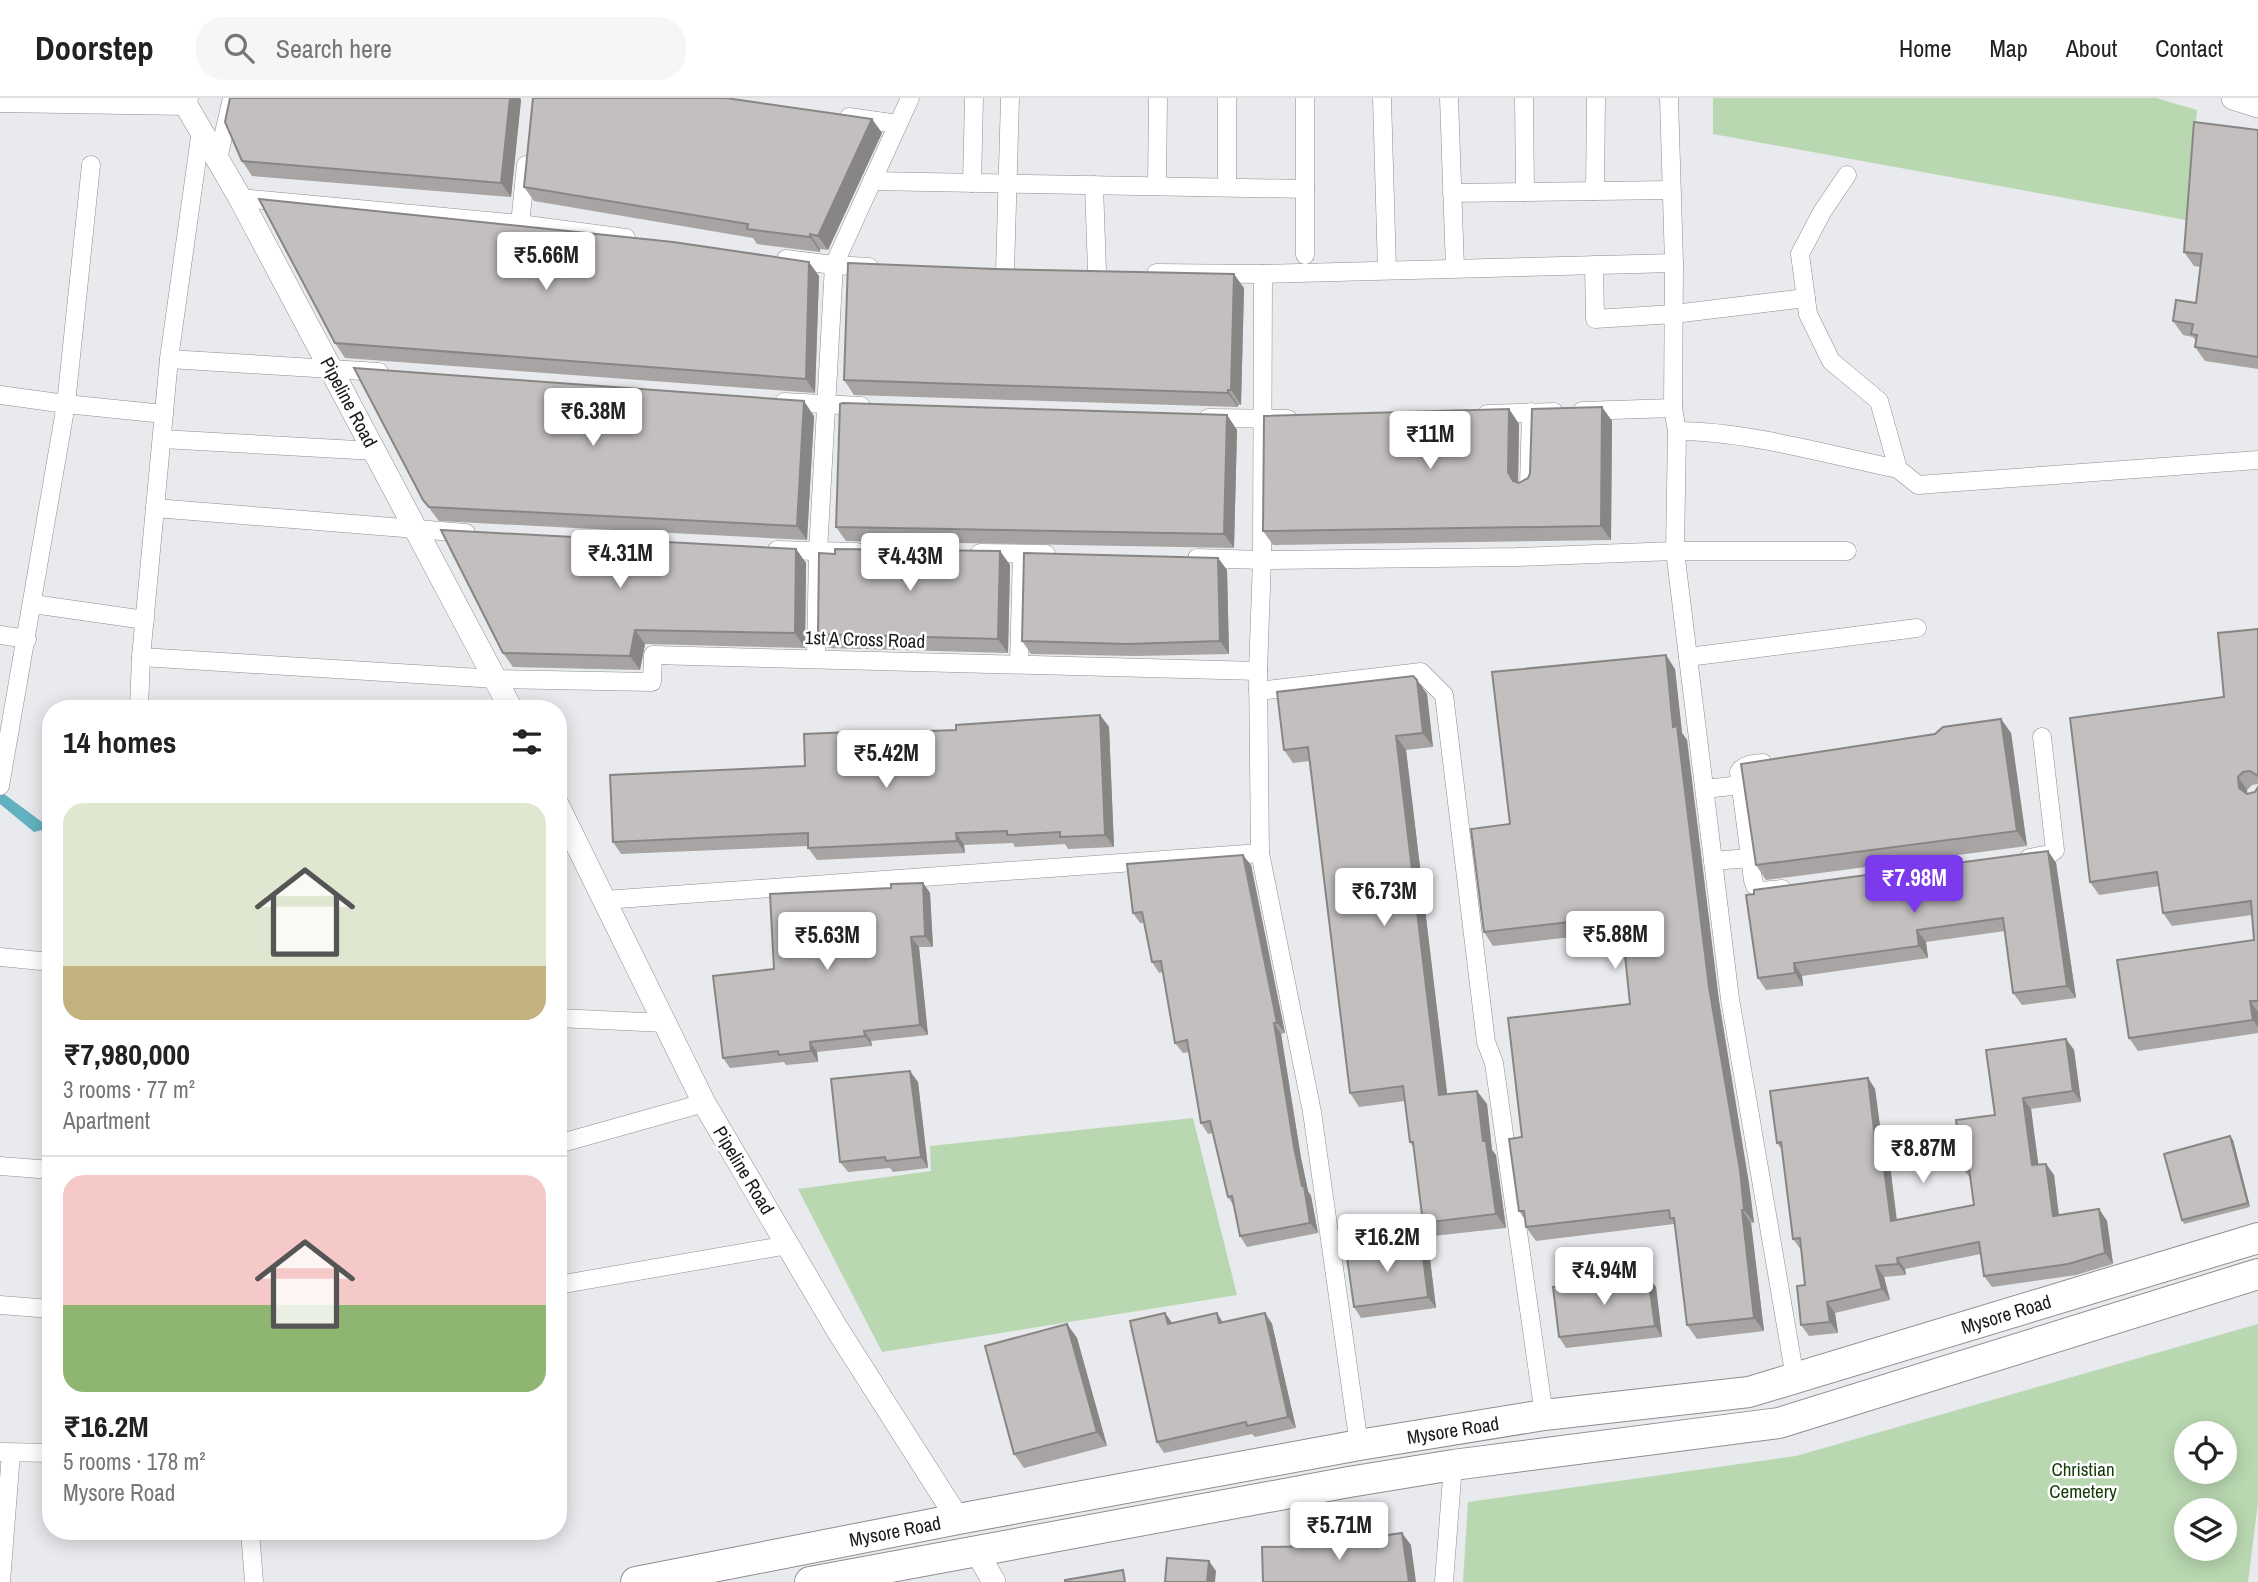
<!DOCTYPE html>
<html lang="en">
<head>
<meta charset="utf-8">
<style>
  body { margin:0; font-family:"Archivo Narrow",sans-serif; background:#f6f6f6; color:#222; height:100vh; display:flex; flex-direction:column; font-size:26px; white-space:nowrap }
  * { box-sizing:border-box; margin:0 }
  p { font-size:23px; color:#767676 }
  .icon { flex:none; width:38px; height:38px; fill:none; stroke:currentColor; stroke-width:2; stroke-linecap:round; stroke-linejoin:round }
  .map { position:relative; flex:1; overflow:hidden }
  .sheet { position:absolute; left:42px; top:602px; width:525px; height:840px; display:flex; flex-direction:column; background:#fff; border-radius:28px; box-shadow:0 4px 18px #0003 }
  .sheet>* { flex:none }
  .tools { position:absolute; left:2174px; top:1323px; display:grid; gap:14px }
  .tools a { display:grid; place-items:center; width:63px; height:63px; border-radius:50%; background:#fff; box-shadow:0 4px 18px #0003; font-size:35px }
  .price { position:absolute; translate:-50% -60px; padding:0 16px; border-radius:7px; background:#fff; color:#222; font-size:23px; line-height:46px; filter:drop-shadow(0 2px 4px #0008) }
  .price::after { content:''; position:absolute; left:50%; top:42px; width:21px; height:16px; margin-left:-10px; background:inherit; clip-path:polygon(0 0,100% 0,50% 100%) }
  .price.selected { background:#7c3aed; color:#fff }
  ul { padding:0; list-style:none }
  li { display:grid; align-content:center; gap:14px; height:371px; padding:0 21px }
  li+li { border-top:2px solid #e0e0e0 }
  li span { display:grid; place-items:center; height:217px; border-radius:21px; color:#555 }
  li>.icon { margin-inline-start:auto }
  span .icon { width:126px; height:126px; fill:#fffc; stroke-width:1 }
  li b { font-size:30px }
  h2 { display:flex; justify-content:space-between; align-items:center; height:84px; padding:0 21px; font-size:30px }
  header { display:flex; align-items:center; gap:42px; box-sizing:border-box; height:98px; padding:0 35px; background:#fff; border-bottom:2px solid #e0e0e0 }
  header strong { font-size:33px }
  nav { display:flex; gap:38px; margin-inline-start:auto; font-size:24px }
  .search { width:490px; height:63px; background:#f6f6f6; display:flex; align-items:center; gap:18px; box-sizing:border-box; padding:0 24px; border-radius:28px; color:#767676; font-size:26px }
  .map>svg:first-child { display:block }
</style>
</head>
<body>
<header>
<strong>Doorstep</strong>
<div class="search"><svg class="icon" aria-label="search" viewBox="0 0 24 24"><circle cx="10" cy="10" r="6"/><path d="M15 15l6 6"/></svg>Search here</div>
<nav><a>Home</a><a>Map</a><a>About</a><a>Contact</a></nav>
</header>
<div class="map">
<svg width="2258" height="1484" viewBox="0 0 2258 1484">
  <rect width="100%" height="100%" fill="#e9eaed"/>
  <g fill="#b9d8b1" fill-rule="evenodd">
    <polygon points="1713,0 2156,0 2197,12 2186,122 1713,36"/>
    <polygon points="1193,1020 1237,1197 882,1254 798,1091 931,1073 930,1048"/>
    <path d="M2258 1226V1405L2248 1484H1463L1468 1404 1796 1358ZM2224 1335V1374H2186V1335ZM2224 1412V1451H2186V1412Z"/>
  </g>
  <polygon fill="#62b1c0" points="0,693 42,724 51,722 51,730 34,734 0,706"/>
  <g fill="none" stroke-linecap="round" stroke-linejoin="round">
    <g stroke="#8d8e90" stroke-width="19">
      <g id="minor">
        <polyline points="1227,0 1227,89"/>
        <polyline points="1305,0 1305,157"/>
        <polyline points="1382,0 1387,172"/>
        <polyline points="1449,0 1455,170"/>
        <polyline points="1524,0 1525,94 1671,92"/>
        <polyline points="1669,0 1674,165 1673,310 1677,333 1675,453 1730,901 1795,1280"/>
        <polyline points="0,5 187,8 189,0"/>
        <polyline points="849,19 898,26"/>
        <polyline points="218,61 232,0"/>
        <polyline points="1847,77 1822,114 1800,156 1808,216 1831,263 1879,303 1898,371"/>
        <polyline points="872,83 1305,91"/>
        <polyline points="972,85 974,0"/>
        <polyline points="1094,87 1097,174"/>
        <polyline points="1157,88 1158,0"/>
        <polyline points="1595,93 1596,0"/>
        <polyline points="1452,95 1525,94"/>
        <polyline points="240,100 520,126 626,140"/>
        <polyline points="520,126 526,67"/>
        <polyline points="786,161 834,167 869,169"/>
        <polyline points="1594,167 1595,221 1674,216 1806,200"/>
        <polyline points="1005,174 1010,0"/>
        <polyline points="1156,175 1263,176 1674,165"/>
        <polyline points="1263,176 1262,462 1258,573 1260,755 1312,1014 1359,1347"/>
        <polyline points="169,261 379,274"/>
        <polyline points="0,297 66,306 164,316"/>
        <polyline points="784,304 861,308"/>
        <polyline points="1582,313 1673,310"/>
        <polyline points="1487,316 1554,314"/>
        <polyline points="1208,320 1288,321"/>
        <path d="M1677 333C1747 333 1829 357 1898 371L1918 387 2258 362"/>
        <polyline points="162,341 375,353"/>
        <polyline points="1529,388 1531,314"/>
        <polyline points="155,410 466,435"/>
        <polyline points="777,452 857,454"/>
        <polyline points="980,455 1046,456"/>
        <polyline points="1197,460 1262,462 1517,459 1675,453 1847,453"/>
        <polyline points="33,506 145,522"/>
        <polyline points="0,537 27,541"/>
        <polyline points="141,559 496,581 652,584 653,557 1258,573"/>
        <polyline points="1688,559 1917,530"/>
        <polyline points="816,560 818,454 834,167 910,0"/>
        <polyline points="1019,566 1022,456"/>
        <polyline points="1258,593 1421,574 1444,597 1486,944 1494,965 1544,1317"/>
        <polyline points="139,611 141,559 169,261 201,32"/>
        <path d="M1763 665C1754 666 1744 666 1739 674L1753 782 1755 788 1760 793 1782 791"/>
        <polyline points="0,688 66,306 91,67"/>
        <polyline points="1705,691 1741,687"/>
        <polyline points="2029,760 2050,756 2055,752 2042,639"/>
        <polyline points="1713,763 1750,760"/>
        <polyline points="604,802 1260,755"/>
        <polyline points="0,859 51,864"/>
        <polyline points="558,920 665,925"/>
        <polyline points="558,1046 704,1005"/>
        <polyline points="0,1068 51,1072"/>
        <polyline points="558,1187 788,1147"/>
        <polyline points="0,1207 51,1211"/>
        <polyline points="2,1354 51,1355"/>
        <polyline points="250,1433 254,1484"/>
        <polyline points="1,1484 11,1355"/>
        <polyline points="1444,1484 1453,1367"/>
      </g>
    </g>
    <g stroke="#8d8e90" stroke-width="24">
      <g id="tertiary">
        <polyline points="182,0 240,100 511,611"/>
        <polyline points="2233,0 2258,8"/>
        <polyline points="558,708 704,1005 837,1231 958,1421"/>
        <polyline points="977,1454 994,1484"/>
      </g>
    </g>
    <g stroke="#8d8e90" stroke-width="32">
      <g id="trunk">
        <polyline points="636,1484 958,1421 1359,1347 1544,1317 1749,1294 2258,1140"/>
        <polyline points="810,1484 1349,1384 1453,1367 1779,1325 2258,1176"/>
      </g>
    </g>
    <use href="#minor" stroke="#fff" stroke-width="18"/>
    <use href="#tertiary" stroke="#fff" stroke-width="23"/>
    <use href="#trunk" stroke="#fff" stroke-width="30"/>
  </g>
  <g fill="#a7a4a3">
    <polygon points="510,0 520,0 521,2 511,99 252,78 242,63"/>
    <polygon points="872,21 882,35 828,152 820,151 820,154 757,146 753,140 534,103 524,89"/>
    <polygon points="2258,32 2258,271 2205,263 2195,249 2196,243 2193,239 2183,237 2173,223 2196,205 2201,169 2194,168 2184,154"/>
    <polygon points="819,178 815,295 345,260 335,245"/>
    <polygon points="1244,190 1241,307 1238,307 1238,309 854,297 844,282"/>
    <polygon points="1602,309 1612,323 1611,442 1273,447 1263,433 1509,311 1519,326 1518,385 1519,385 1528,380"/>
    <polygon points="1227,317 1237,332 1234,450 846,443 836,429"/>
    <polygon points="814,318 807,442 439,423 423,402"/>
    <polygon points="796,451 806,465 805,550 645,546 640,572 513,569 503,555"/>
    <polygon points="1000,453 1010,467 1008,555 828,550 818,536"/>
    <polygon points="1218,460 1227,472 1229,556 1136,558 1031,556 1022,543"/>
    <polygon points="2258,531 2258,686 2252,687 2247,692 2247,696 2255,694 2258,689 2258,935 2138,953 2129,940 2254,842 2252,817 2172,828 2163,815 2159,788 2099,797 2090,784 2224,599"/>
    <polygon points="1675,571 1682,635 1687,642 1719,903 1749,1086 1754,1125 1751,1125 1764,1233 1697,1241 1687,1227 1676,1128 1674,1126 1536,1143 1526,1129 1526,1123 1519,1113 1522,1039 1630,906 1623,833 1493,848 1484,834 1510,726"/>
    <polygon points="1417,582 1427,596 1433,649 1406,652 1447,996 1477,993 1487,1006 1492,1052 1496,1057 1506,1130 1433,1138 1423,1125 1414,1050 1410,1044 1405,1003 1359,1009 1350,995 1310,663 1293,665 1284,652"/>
    <polygon points="1100,617 1109,629 1114,749 1068,751 1065,746 1015,749 1013,745 964,747 965,755 817,762 808,750 808,748 621,756 613,744 859,646 860,656 904,654 956,632"/>
    <polygon points="2001,621 2011,635 2027,748 1766,782 1756,767"/>
    <polygon points="2048,753 2056,765 2076,900 2022,907 2013,895 2005,833 1926,844 1928,860 1802,878 1803,888 1766,892 1758,880"/>
    <polygon points="1251,767 1285,935 1281,936 1301,1060 1308,1093 1311,1098 1318,1135 1247,1149 1240,1138 1234,1108 1228,1099 1213,1035 1208,1036 1201,1025 1189,954 1183,955 1175,945 1163,874 1159,875 1152,864 1144,825 1140,825 1133,815"/>
    <polygon points="923,785 930,795 933,849 919,849 928,937 871,943 872,948 817,954 818,964 786,967 784,964 730,970 723,960 774,871 891,790"/>
    <polygon points="2066,941 2074,952 2081,1004 2031,1011 2038,1067 2046,1066 2054,1077 2059,1117 2099,1111 2107,1123 2113,1166 2076,1177 1992,1189 1984,1178 1981,1156 1905,1171 1906,1177 1884,1179 1890,1202 1835,1215 1838,1235 1809,1238 1801,1227 1805,1187 1801,1152 1793,1141 1782,1052 1777,1045 1868,980 1875,991 1882,1043 1888,1051 1897,1122 1974,1107 1971,1081 1962,1070 1995,1017"/>
    <polygon points="918,984 928,1070 893,1074 890,1070 848,1074 840,1064"/>
    <polygon points="2233,1042 2250,1109 2184,1126 2182,1122"/>
    <polygon points="1429,1153 1436,1210 1361,1220 1354,1209"/>
    <polygon points="1648,1178 1656,1189 1662,1239 1566,1250 1559,1239"/>
    <polygon points="1165,1215 1172,1225 1223,1224 1265,1215 1272,1226 1296,1330 1255,1339 1252,1336 1164,1355 1157,1344"/>
    <polygon points="1067,1226 1077,1240 1107,1348 1024,1370 1014,1356"/>
  </g>
  <g fill="#888685">
    <polygon points="510,0 520,0 521,2 511,99 501,85"/>
    <polygon points="872,21 882,35 828,152 818,138"/>
    <polygon points="810,136 820,151 820,154 810,139"/>
    <polygon points="809,164 819,178 815,295 806,281"/>
    <polygon points="1234,176 1244,190 1241,307 1231,292"/>
    <polygon points="1228,292 1238,307 1238,309 1228,295"/>
    <polygon points="804,303 814,318 807,442 797,428"/>
    <polygon points="1602,309 1612,323 1611,442 1601,428"/>
    <polygon points="1509,311 1519,326 1518,388 1513,383 1508,374"/>
    <polygon points="1227,317 1237,332 1234,450 1224,436"/>
    <polygon points="796,451 806,465 805,550 795,535"/>
    <polygon points="1000,453 1010,467 1008,555 998,541"/>
    <polygon points="1218,460 1227,472 1229,556 1220,543"/>
    <polygon points="635,532 645,546 640,572 630,558"/>
    <polygon points="1666,557 1675,571 1682,635 1687,642 1719,903 1749,1086 1754,1125 1744,1112 1709,889 1673,629"/>
    <polygon points="1417,582 1427,596 1433,649 1423,635"/>
    <polygon points="1100,617 1109,629 1114,749 1105,737"/>
    <polygon points="2001,621 2011,635 2027,748 2017,733"/>
    <polygon points="851,634 859,646 860,668 852,656"/>
    <polygon points="1396,638 1406,652 1449,1011 1439,997"/>
    <polygon points="2238,679 2247,692 2248,703 2239,690"/>
    <polygon points="956,735 964,747 965,755 957,743"/>
    <polygon points="2048,753 2056,765 2076,900 2067,888"/>
    <polygon points="1243,757 1251,767 1285,935 1277,925"/>
    <polygon points="923,785 930,795 933,849 925,838"/>
    <polygon points="1917,832 1926,844 1928,860 1919,848"/>
    <polygon points="911,839 919,849 928,937 920,927"/>
    <polygon points="1794,865 1802,878 1803,888 1795,875"/>
    <polygon points="2250,903 2258,914 2258,929 2253,922"/>
    <polygon points="1274,925 1281,936 1301,1060 1308,1093 1311,1098 1318,1135 1310,1125 1302,1088 1294,1049"/>
    <polygon points="864,933 871,943 872,948 865,938"/>
    <polygon points="2066,941 2074,952 2081,1004 2073,993"/>
    <polygon points="810,944 817,954 818,964 811,953"/>
    <polygon points="910,973 918,984 928,1070 921,1059"/>
    <polygon points="1868,980 1875,991 1882,1043 1888,1051 1898,1134 1891,1123 1875,1041"/>
    <polygon points="1477,993 1487,1006 1492,1052 1496,1057 1506,1130 1496,1116 1483,1043"/>
    <polygon points="2023,1000 2031,1011 2040,1078 2032,1067"/>
    <polygon points="2230,1038 2233,1042 2250,1109 2248,1105"/>
    <polygon points="2046,1066 2054,1077 2060,1129 2053,1118"/>
    <polygon points="2099,1111 2107,1123 2113,1166 2105,1155"/>
    <polygon points="1742,1112 1751,1125 1764,1233 1754,1220"/>
    <polygon points="1421,1143 1429,1153 1436,1210 1428,1199"/>
    <polygon points="1897,1160 1905,1171 1906,1177 1898,1166"/>
    <polygon points="1876,1168 1884,1179 1890,1202 1882,1191"/>
    <polygon points="1648,1178 1656,1189 1662,1239 1655,1228"/>
    <polygon points="1827,1204 1835,1215 1838,1235 1830,1224"/>
    <polygon points="1165,1215 1173,1226 1168,1226"/>
    <polygon points="1217,1215 1224,1226 1219,1225"/>
    <polygon points="1265,1215 1272,1226 1296,1330 1288,1319"/>
    <polygon points="1067,1226 1077,1240 1107,1348 1097,1334"/>
    <polygon points="1402,1435 1411,1447 1416,1484 1409,1484"/>
    <polygon points="1209,1463 1216,1473 1215,1484 1207,1484"/>
  </g>
  <g fill="#c2bfbe" stroke="#888685" stroke-width="2">
    <polygon points="230,0 510,0 501,85 242,63 225,24"/>
    <polygon points="533,0 726,0 872,21 818,138 810,136 810,139 747,131 748,126 524,89"/>
    <polygon points="2194,24 2258,32 2258,259 2195,249 2197,237 2191,236 2193,226 2173,223 2176,202 2196,205 2202,156 2184,154"/>
    <polygon points="259,101 673,144 809,164 806,281 335,245"/>
    <polygon points="848,165 995,171 1234,176 1231,292 1228,292 1228,295 844,282"/>
    <polygon points="354,270 804,303 797,428 429,409 423,402"/>
    <polygon points="843,305 1227,317 1224,436 836,429 840,306"/>
    <polygon points="1602,309 1601,428 1263,433 1264,318 1509,311 1508,374 1513,383 1519,385 1528,380 1530,375 1532,311"/>
    <polygon points="441,432 796,451 795,535 635,532 630,558 503,555"/>
    <polygon points="835,451 1000,453 998,541 818,536 819,455 835,456"/>
    <polygon points="1024,455 1218,460 1220,543 1127,546 1022,543"/>
    <polygon points="2258,531 2258,678 2250,673 2243,674 2238,679 2239,690 2247,696 2255,694 2258,689 2258,903 2250,903 2253,922 2129,940 2117,862 2254,842 2251,803 2163,815 2157,774 2090,784 2070,620 2224,599 2218,535"/>
    <polygon points="1666,557 1673,629 1677,628 1709,889 1740,1072 1744,1112 1742,1112 1754,1220 1687,1227 1674,1120 1670,1120 1669,1112 1526,1129 1524,1113 1519,1113 1509,1041 1522,1039 1508,920 1630,906 1621,818 1484,834 1471,731 1510,726 1492,574"/>
    <polygon points="1413,578 1417,582 1423,635 1396,638 1439,997 1477,993 1483,1043 1486,1043 1496,1116 1423,1125 1413,1044 1410,1044 1403,988 1350,995 1308,649 1284,652 1277,594"/>
    <polygon points="1100,617 1105,737 1060,739 1060,734 1007,737 1007,733 956,735 957,743 808,750 808,735 613,744 610,677 805,668 804,636 851,634 852,656 904,654 903,634 956,632 956,627"/>
    <polygon points="2001,621 2017,733 1756,767 1741,666 1935,636 1943,629"/>
    <polygon points="2048,753 2067,888 2013,895 2003,820 1917,832 1919,848 1794,865 1795,875 1758,880 1746,797 1754,796 1754,792"/>
    <polygon points="1243,757 1277,925 1274,925 1294,1049 1302,1088 1304,1088 1310,1125 1240,1138 1232,1098 1228,1099 1210,1023 1201,1025 1187,942 1175,945 1161,863 1152,864 1142,814 1133,815 1127,766"/>
    <polygon points="923,785 925,838 911,839 920,927 864,933 865,938 810,944 811,953 779,957 778,953 723,960 713,878 774,871 770,796 891,790 891,786"/>
    <polygon points="2066,941 2073,993 2023,1000 2032,1067 2046,1066 2053,1118 2099,1111 2105,1155 2068,1166 1984,1178 1979,1144 1897,1160 1898,1166 1876,1168 1882,1191 1827,1204 1830,1224 1801,1227 1797,1188 1805,1187 1800,1140 1793,1141 1781,1044 1777,1045 1770,993 1868,980 1875,1041 1880,1040 1891,1123 1974,1107 1969,1070 1962,1070 1956,1022 1995,1017 1986,952"/>
    <polygon points="910,973 921,1059 886,1063 885,1059 840,1064 831,981"/>
    <polygon points="2230,1038 2248,1105 2182,1122 2164,1056"/>
    <polygon points="1421,1143 1428,1199 1354,1209 1346,1152"/>
    <polygon points="1648,1178 1655,1228 1559,1239 1553,1189"/>
    <polygon points="1165,1215 1168,1226 1217,1215 1219,1225 1265,1215 1288,1319 1247,1328 1246,1324 1157,1344 1130,1223"/>
    <polygon points="1067,1226 1097,1334 1014,1356 985,1248"/>
    <polygon points="1402,1435 1409,1484 1263,1484 1262,1449 1327,1448 1327,1446"/>
    <polygon points="1167,1460 1209,1463 1207,1484 1165,1484"/>
    <polygon points="1123,1472 1125,1484 1065,1484 1065,1482"/>
  </g>
  <g text-anchor="middle" dominant-baseline="central" stroke-width="5" stroke-linejoin="round" paint-order="stroke">
    <g font-size="19" fill="#191a1b" stroke="#fff">
      <text transform="translate(349 304) rotate(62)">Pipeline Road</text>
      <text transform="translate(865 541) rotate(2)">1st A Cross Road</text>
      <text transform="translate(744 1072) rotate(59)">Pipeline Road</text>
      <text transform="translate(2006 1216) rotate(-17)">Mysore Road</text>
      <text transform="translate(1453 1332) rotate(-9)">Mysore Road</text>
      <text transform="translate(895 1433) rotate(-11)">Mysore Road</text>
    </g>
    <g font-size="19" fill="#133907" stroke="#fff">
      <text x="2083" y="1371">Christian<tspan x="2083" dy="22">Cemetery</tspan></text>
    </g>
  </g>
</svg>
<div class="tools">
<a><svg class="icon" aria-label="locate" viewBox="0 0 24 24"><circle cx="12" cy="12" r="6"/><path d="M12 2v4M12 18v4M2 12h4M18 12h4"/></svg></a>
<a><svg class="icon" aria-label="layers" viewBox="0 0 24 24"><path d="M12 4l9 5-9 5-9-5zM3 14l9 5 9-5"/></svg></a>
</div>
<b class="price" style="left:546px;top:194px">₹5.66M</b>
<b class="price" style="left:593px;top:350px">₹6.38M</b>
<b class="price" style="left:1430px;top:373px">₹11M</b>
<b class="price" style="left:620px;top:492px">₹4.31M</b>
<b class="price" style="left:910px;top:495px">₹4.43M</b>
<b class="price" style="left:886px;top:692px">₹5.42M</b>
<b class="price selected" style="left:1914px;top:817px">₹7.98M</b>
<b class="price" style="left:1384px;top:830px">₹6.73M</b>
<b class="price" style="left:1615px;top:873px">₹5.88M</b>
<b class="price" style="left:827px;top:874px">₹5.63M</b>
<b class="price" style="left:1923px;top:1087px">₹8.87M</b>
<b class="price" style="left:1387px;top:1176px">₹16.2M</b>
<b class="price" style="left:1604px;top:1209px">₹4.94M</b>
<b class="price" style="left:1339px;top:1464px">₹5.71M</b>
<section class="sheet">
<h2>14 homes<svg class="icon" aria-label="filters" viewBox="0 0 24 24"><path d="M4 7h16M4 17h16"/><circle cx="9" cy="7" r="2"/><circle cx="15" cy="17" r="2"/></svg></h2>
<ul>
<li><span style="background:linear-gradient(#dfe7d0 75%,#c2b280 0)"><svg class="icon" aria-label="home" viewBox="0 0 24 24"><path d="M3 11l9-7 9 7M6 9v11h12V9"/></svg></span><div><b>₹7,980,000</b><p>3 rooms · 77 m²</p><p>Apartment</p></div></li>
<li><span style="background:linear-gradient(#f6c9c9 60%,#8fb573 0)"><svg class="icon" aria-label="home" viewBox="0 0 24 24"><path d="M3 11l9-7 9 7M6 9v11h12V9"/></svg></span><div><b>₹16.2M</b><p>5 rooms · 178 m²</p><p>Mysore Road</p></div></li>
</ul>
</section>
</div>
</body>
</html>
